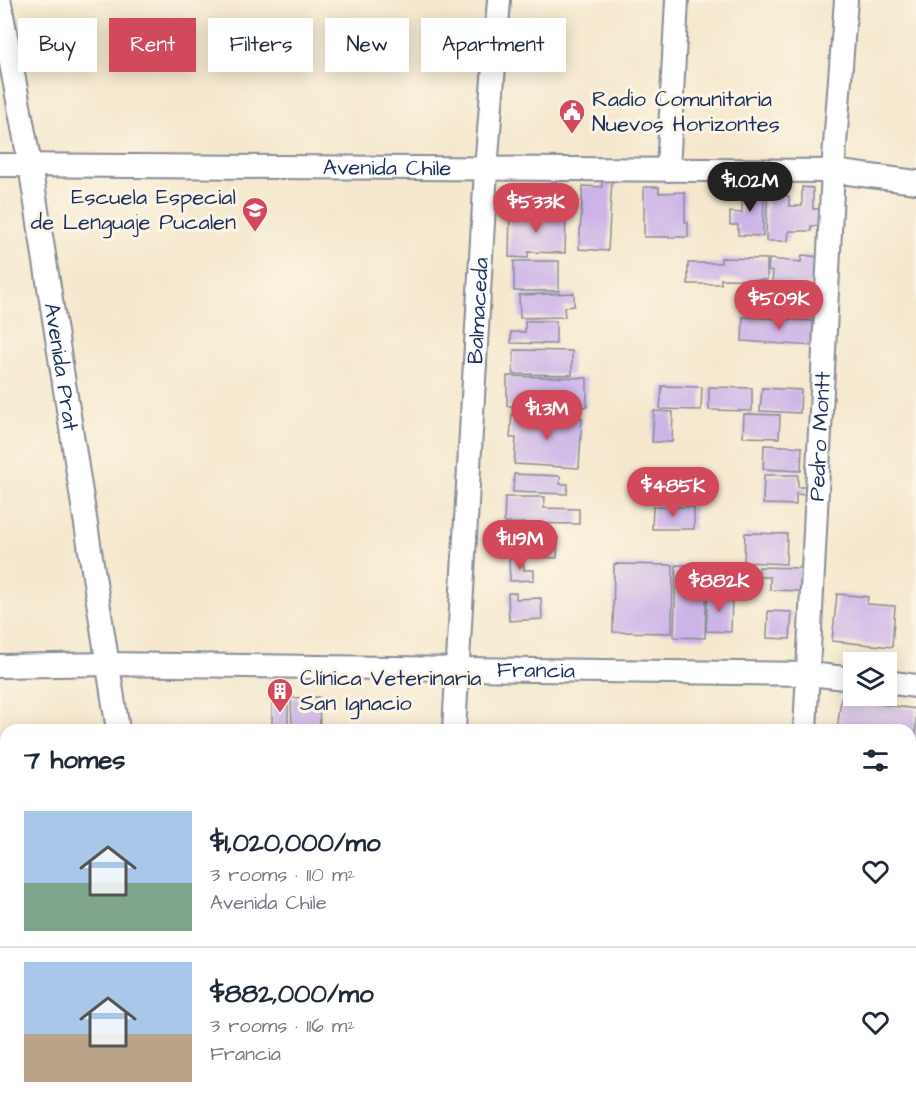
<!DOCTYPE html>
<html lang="en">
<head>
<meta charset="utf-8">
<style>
  body { margin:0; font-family:"Architects Daughter",sans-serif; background:#f6f6f7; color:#1f2937; height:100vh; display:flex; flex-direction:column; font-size:22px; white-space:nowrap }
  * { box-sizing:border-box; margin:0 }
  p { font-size:20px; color:#747a83 }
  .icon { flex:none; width:33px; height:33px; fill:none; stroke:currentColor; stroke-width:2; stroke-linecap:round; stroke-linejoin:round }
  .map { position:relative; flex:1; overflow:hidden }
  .drawer { position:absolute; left:0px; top:724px; width:916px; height:386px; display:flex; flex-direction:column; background:#fff; border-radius:18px 18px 0 0; box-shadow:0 3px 15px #0003 }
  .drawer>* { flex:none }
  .banner { position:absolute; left:18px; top:18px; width:600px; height:54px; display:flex; gap:12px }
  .fabs { position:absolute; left:843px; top:652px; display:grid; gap:12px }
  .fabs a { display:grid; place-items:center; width:54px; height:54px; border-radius:0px; background:#fff; box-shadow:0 3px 15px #0003; font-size:30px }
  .price { position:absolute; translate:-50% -51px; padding:0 14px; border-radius:21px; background:#d1495b; color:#fff; font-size:20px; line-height:39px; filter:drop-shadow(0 2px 3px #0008) }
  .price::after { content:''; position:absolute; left:50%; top:36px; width:18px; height:14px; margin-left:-9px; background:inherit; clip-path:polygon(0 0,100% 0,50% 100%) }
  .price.on { background:#222; color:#fff }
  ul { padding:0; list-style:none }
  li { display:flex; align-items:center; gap:18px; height:150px; padding:0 24px }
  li+li { border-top:2px solid #e0e1e3 }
  li span { display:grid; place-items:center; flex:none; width:168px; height:120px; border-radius:0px; color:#555 }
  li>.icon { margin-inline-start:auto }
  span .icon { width:72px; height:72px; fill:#fffc; stroke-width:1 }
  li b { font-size:26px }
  h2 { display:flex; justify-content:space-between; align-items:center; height:72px; padding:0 24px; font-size:26px }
  .pill { padding:0 21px; border-radius:0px; background:#fff; box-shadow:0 3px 15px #0003; font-size:21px; line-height:54px }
  .pill.on { background:#d1495b; color:#fff }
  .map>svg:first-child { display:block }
</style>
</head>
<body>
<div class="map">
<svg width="916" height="1109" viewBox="0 0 916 1109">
  <rect width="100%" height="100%" fill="#fcf5e5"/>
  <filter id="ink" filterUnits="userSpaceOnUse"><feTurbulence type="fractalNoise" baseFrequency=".0167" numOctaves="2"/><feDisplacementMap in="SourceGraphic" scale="12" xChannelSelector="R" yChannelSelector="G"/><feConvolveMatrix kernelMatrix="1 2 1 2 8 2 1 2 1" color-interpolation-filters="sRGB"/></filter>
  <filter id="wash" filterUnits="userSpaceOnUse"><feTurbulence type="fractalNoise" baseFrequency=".008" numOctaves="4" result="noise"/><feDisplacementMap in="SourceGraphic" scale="24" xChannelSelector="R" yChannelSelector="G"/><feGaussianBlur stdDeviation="1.35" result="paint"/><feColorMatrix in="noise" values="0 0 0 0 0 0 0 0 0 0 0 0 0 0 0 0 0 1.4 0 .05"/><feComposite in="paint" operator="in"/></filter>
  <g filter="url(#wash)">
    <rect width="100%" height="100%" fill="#f5e8ce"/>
    <g id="blocks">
      <g fill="#ccb4e8">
        <polygon points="602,179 612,179 608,251 579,249 583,186 602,187"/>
        <polygon points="644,187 659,187 659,193 685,192 685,222 688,222 688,237 644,237"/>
        <polygon points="742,187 764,187 763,236 738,235 738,225 730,225 730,212 742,213"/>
        <polygon points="802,187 813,188 813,209 822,209 822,227 811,226 811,231 789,231 788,241 766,241 767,196 789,196 789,206 802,206"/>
        <polygon points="510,211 543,211 543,215 566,216 565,253 528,252 528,258 509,257"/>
        <polygon points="802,255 819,257 817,285 772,282 773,272 768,271 769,259 801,262"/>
        <polygon points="721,258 767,259 767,280 721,279 721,284 688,284 688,263 721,263"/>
        <rect x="514" y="261" width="45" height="30"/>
        <polygon points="574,293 574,306 564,307 565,317 520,318 519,295"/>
        <polygon points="743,317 816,321 814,346 742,341"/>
        <polygon points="525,321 556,321 556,344 511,343 511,332 525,332"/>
        <polygon points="514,350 572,351 572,375 513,374"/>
        <polygon points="507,376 587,378 587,407 507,406"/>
        <polygon points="662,386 702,387 701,410 660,409"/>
        <polygon points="709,387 752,388 752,411 709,410"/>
        <polygon points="762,388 801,390 800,413 760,411"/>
        <polygon points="654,411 673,412 672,442 652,442"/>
        <polygon points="512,414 582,418 579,468 514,464 516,438 510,438"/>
        <polygon points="744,414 780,415 779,438 743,437"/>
        <polygon points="764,445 802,447 801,471 763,469"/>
        <polygon points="514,474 560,476 560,484 568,484 567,494 513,492"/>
        <polygon points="764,475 798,475 798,487 806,487 806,495 796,494 796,505 763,504"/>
        <polygon points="505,497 545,497 544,508 579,509 579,524 504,523"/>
        <polygon points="653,507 694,507 694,529 652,529"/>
        <polygon points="745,533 787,534 786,564 744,562"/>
        <polygon points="537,536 558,537 557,558 536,557"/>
        <polygon points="509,559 523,559 524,570 534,570 534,580 510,581"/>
        <polygon points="614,564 673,565 672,633 613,632"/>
        <polygon points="676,565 707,566 705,638 674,637"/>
        <polygon points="759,567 802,568 802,591 770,590 770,577 759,577"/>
        <polygon points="508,593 516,593 516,599 541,598 542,619 509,621"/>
        <polygon points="708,593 732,594 731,632 706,631"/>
        <polygon points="837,594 868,597 867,604 895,606 892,647 832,641"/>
        <polygon points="768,611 792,612 790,639 767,638"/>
        <polygon points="319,697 320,730 292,730 291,698"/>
        <rect x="272" y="699" width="16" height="30"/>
        <polygon points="841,699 916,709 916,772 910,772 910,730 837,730"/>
      </g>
    </g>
  </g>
  <g filter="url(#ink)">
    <use href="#blocks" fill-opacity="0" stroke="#888c96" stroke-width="1.5"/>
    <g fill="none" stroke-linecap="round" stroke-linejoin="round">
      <g stroke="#888c96" stroke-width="26">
        <g id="minor">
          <path id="s1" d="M0 4 30 165 118 730"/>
          <path id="s2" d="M0 165 833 171 916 182"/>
          <polyline points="668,170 677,0"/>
          <path id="s3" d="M0 666 108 664 809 674 854 679"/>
          <polyline points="886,682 916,686"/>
          <path id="s4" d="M454 730 486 170 499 0"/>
          <path id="s5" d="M805 730 833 171 846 0"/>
          <polyline points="178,1104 179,1109"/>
          <polyline points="439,1109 439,1104"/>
          <polyline points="778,1109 778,1104"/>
        </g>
      </g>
      <use href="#minor" stroke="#fff" stroke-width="22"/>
    </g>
  </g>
  <defs>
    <g id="civic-pin" transform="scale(1.35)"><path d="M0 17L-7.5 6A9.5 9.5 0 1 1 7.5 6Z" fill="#d1495b" stroke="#fcf5e5"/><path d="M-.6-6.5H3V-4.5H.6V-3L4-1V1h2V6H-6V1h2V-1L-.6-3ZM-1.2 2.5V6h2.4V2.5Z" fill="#fff"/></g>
    <g id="school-pin" transform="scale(1.35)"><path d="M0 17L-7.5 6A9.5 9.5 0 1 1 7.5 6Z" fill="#d1495b" stroke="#fcf5e5"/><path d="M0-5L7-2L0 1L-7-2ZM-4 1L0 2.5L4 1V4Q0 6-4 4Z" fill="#fff"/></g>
    <g id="building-pin" transform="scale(1.35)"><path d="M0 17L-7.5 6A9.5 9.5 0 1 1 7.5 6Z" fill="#d1495b" stroke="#fcf5e5"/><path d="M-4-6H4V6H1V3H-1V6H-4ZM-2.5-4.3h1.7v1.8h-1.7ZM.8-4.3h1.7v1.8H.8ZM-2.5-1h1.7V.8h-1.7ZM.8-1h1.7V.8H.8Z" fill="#fff"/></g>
  </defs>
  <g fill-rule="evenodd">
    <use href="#civic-pin" x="572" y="112"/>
    <use href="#school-pin" x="255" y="210"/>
    <use href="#building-pin" x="280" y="691"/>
  </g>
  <g text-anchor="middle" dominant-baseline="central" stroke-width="6" stroke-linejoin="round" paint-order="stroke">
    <g font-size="22" fill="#1b2f5e" stroke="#fcf5e5" text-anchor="start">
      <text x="592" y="99">Radio Comunitaria<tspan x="592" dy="25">Nuevos Horizontes</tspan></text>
      <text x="236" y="197" text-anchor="end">Escuela Especial<tspan x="236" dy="25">de Lenguaje Pucalen</tspan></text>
      <text x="300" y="678">Clínica Veterinaria<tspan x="300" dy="25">San Ignacio</tspan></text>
    </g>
    <g font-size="22" fill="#1b2f5e" stroke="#fcf5e5">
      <text stroke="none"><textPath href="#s2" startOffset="387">Avenida Chile</textPath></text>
      <text stroke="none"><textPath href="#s4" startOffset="420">Balmaceda</textPath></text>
      <text stroke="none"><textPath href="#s1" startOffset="368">Avenida Prat</textPath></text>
      <text stroke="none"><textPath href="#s5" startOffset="294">Pedro Montt</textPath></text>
      <text stroke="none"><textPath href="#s3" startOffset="536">Francia</textPath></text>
    </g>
  </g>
</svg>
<div class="fabs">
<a><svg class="icon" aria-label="layers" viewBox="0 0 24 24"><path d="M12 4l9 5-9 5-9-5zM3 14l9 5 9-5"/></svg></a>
</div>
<b class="price on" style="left:750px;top:213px">$1.02M</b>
<b class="price" style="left:536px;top:234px">$533K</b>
<b class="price" style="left:779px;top:331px">$509K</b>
<b class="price" style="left:547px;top:441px">$1.3M</b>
<b class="price" style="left:673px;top:518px">$485K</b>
<b class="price" style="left:520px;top:571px">$1.19M</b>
<b class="price" style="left:719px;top:613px">$882K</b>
<div class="banner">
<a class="pill">Buy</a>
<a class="pill on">Rent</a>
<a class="pill">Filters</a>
<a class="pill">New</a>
<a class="pill">Apartment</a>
</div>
<section class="drawer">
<h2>7 homes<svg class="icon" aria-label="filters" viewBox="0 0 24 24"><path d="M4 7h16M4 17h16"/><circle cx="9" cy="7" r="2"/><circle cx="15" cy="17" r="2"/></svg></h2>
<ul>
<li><span style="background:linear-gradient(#a9c7e8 60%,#7fa58c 0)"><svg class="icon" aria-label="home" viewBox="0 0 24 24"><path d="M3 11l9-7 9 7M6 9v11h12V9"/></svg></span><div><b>$1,020,000/mo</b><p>3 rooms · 110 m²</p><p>Avenida Chile</p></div><svg class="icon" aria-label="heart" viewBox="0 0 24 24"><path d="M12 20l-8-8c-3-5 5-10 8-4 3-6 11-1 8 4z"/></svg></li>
<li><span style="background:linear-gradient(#a9c7e8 60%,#b9a48a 0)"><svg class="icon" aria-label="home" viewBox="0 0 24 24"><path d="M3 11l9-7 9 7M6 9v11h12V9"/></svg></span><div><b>$882,000/mo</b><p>3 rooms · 116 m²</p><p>Francia</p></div><svg class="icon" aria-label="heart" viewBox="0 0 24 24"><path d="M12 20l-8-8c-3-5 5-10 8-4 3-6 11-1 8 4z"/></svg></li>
</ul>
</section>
</div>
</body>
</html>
